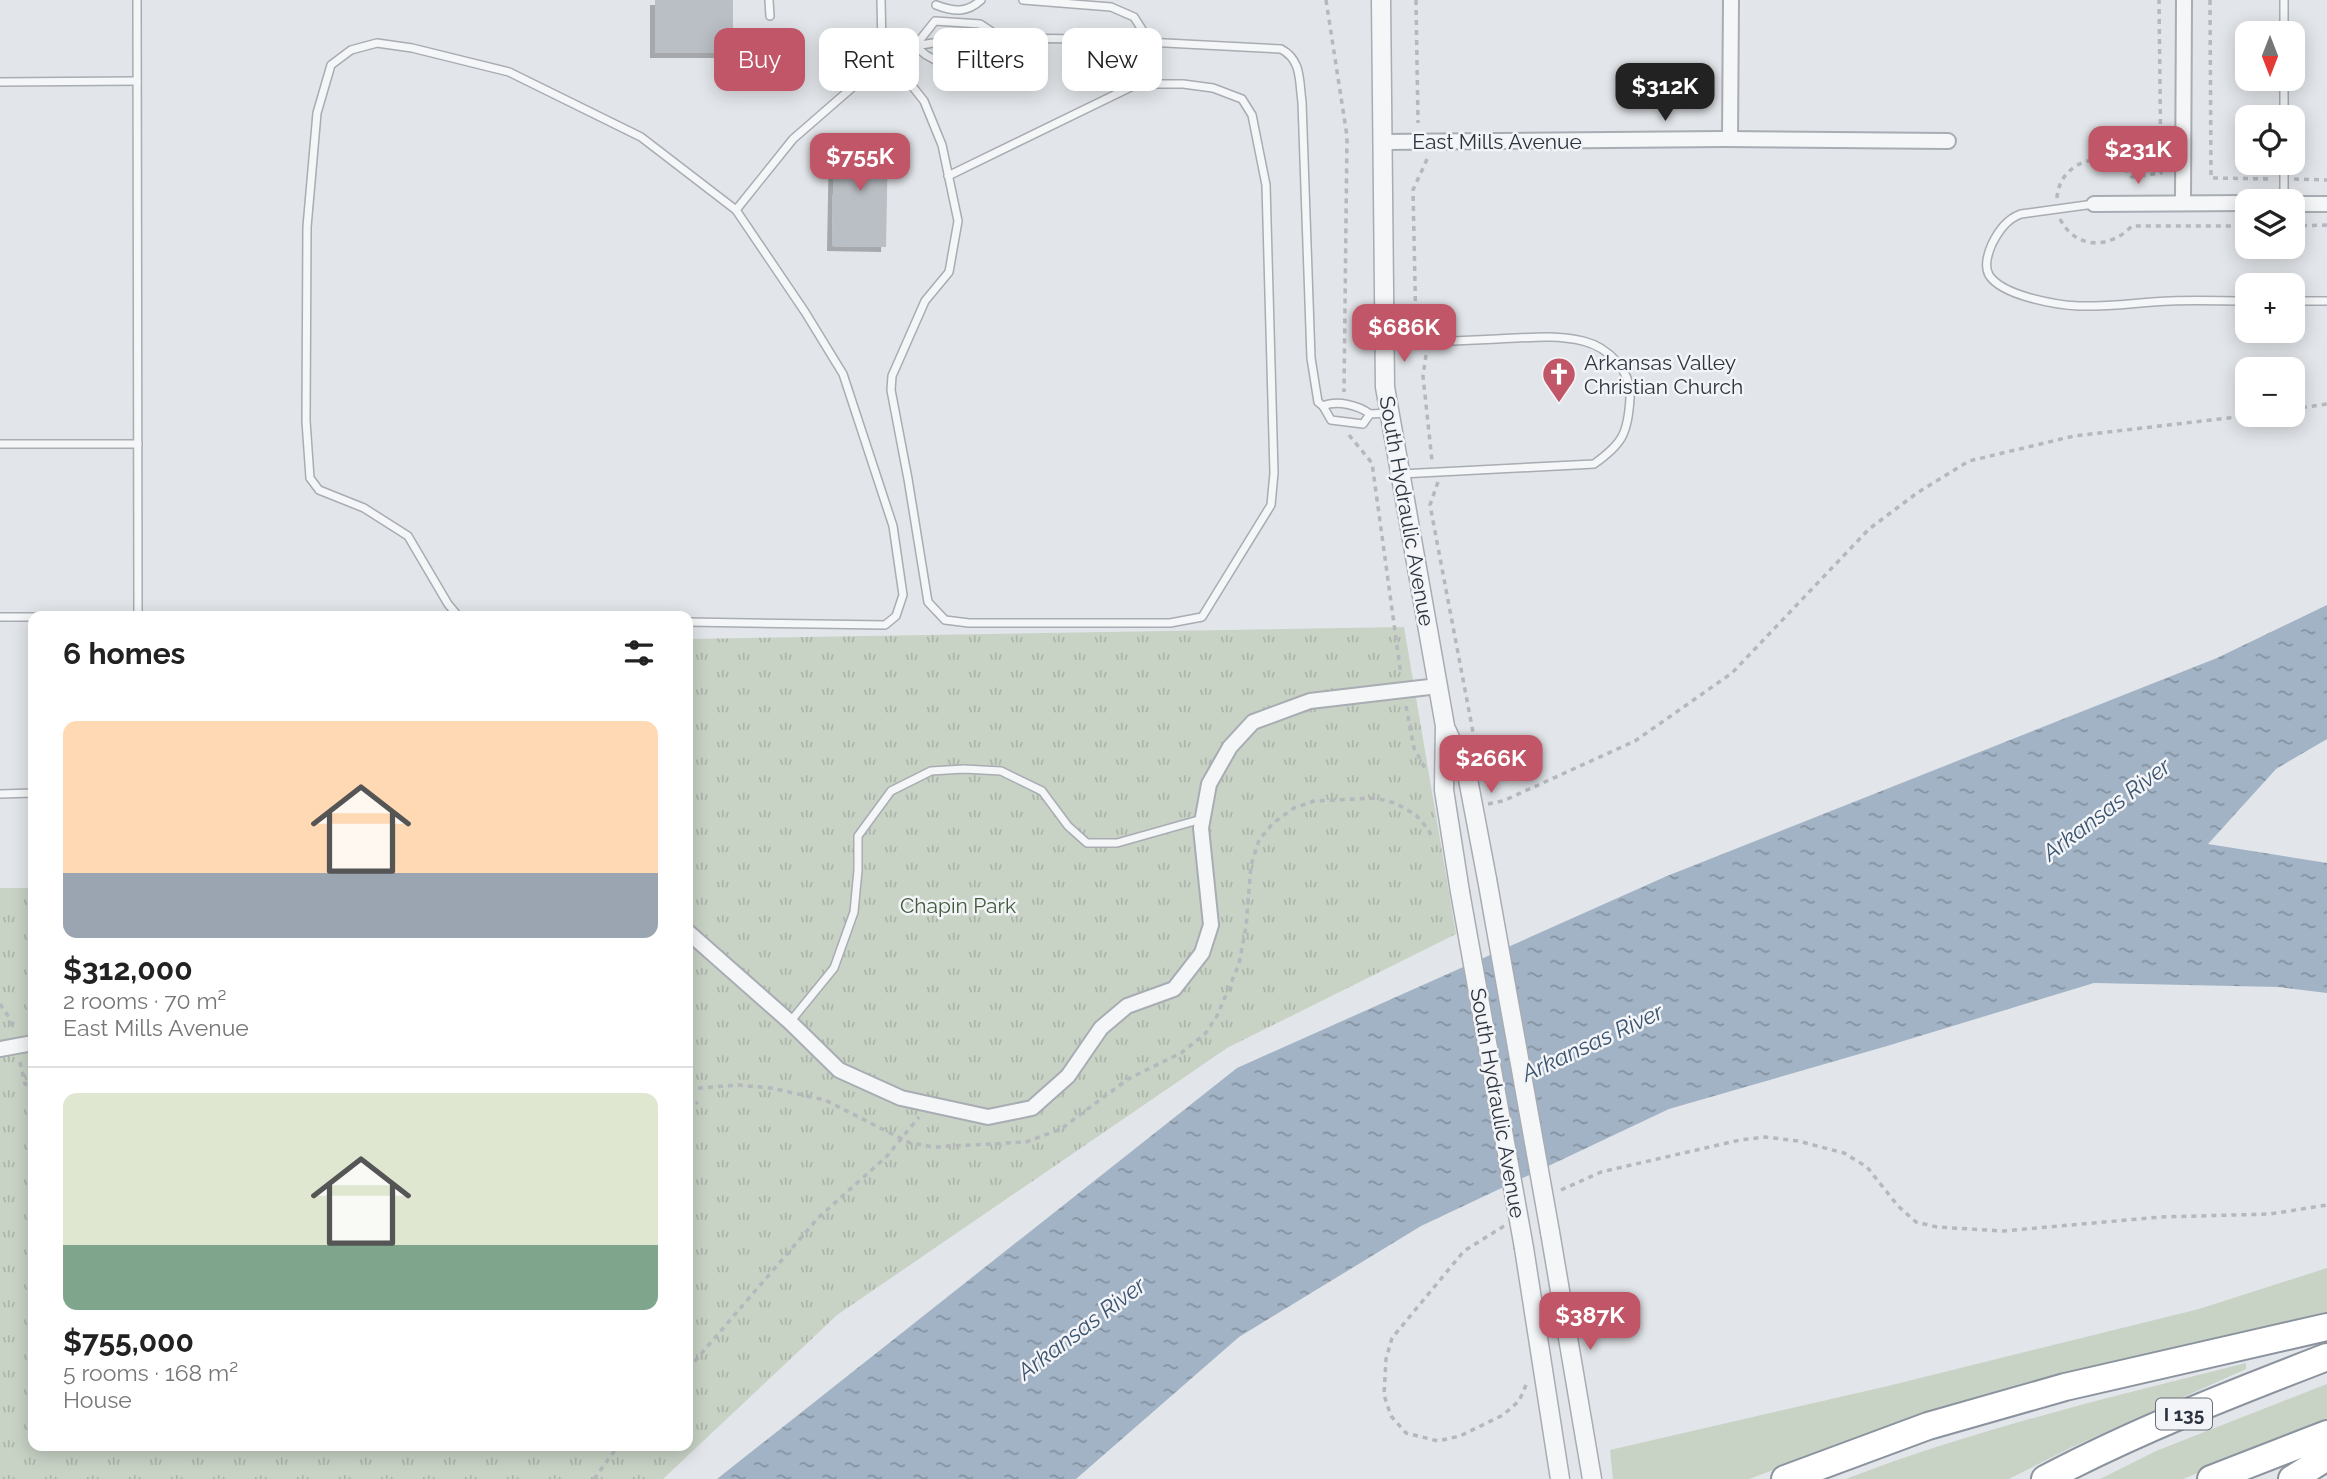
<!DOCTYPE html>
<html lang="en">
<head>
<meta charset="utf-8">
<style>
  body { margin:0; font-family:Raleway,sans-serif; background:#f6f6f6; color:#222; height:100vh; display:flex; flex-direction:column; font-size:26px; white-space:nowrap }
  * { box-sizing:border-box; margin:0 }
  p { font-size:23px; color:#767676 }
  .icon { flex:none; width:38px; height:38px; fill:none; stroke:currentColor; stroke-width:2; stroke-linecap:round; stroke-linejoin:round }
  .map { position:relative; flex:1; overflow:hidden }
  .panel { position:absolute; left:28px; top:611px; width:665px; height:840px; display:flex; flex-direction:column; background:#fff; border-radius:14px; box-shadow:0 4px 18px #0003 }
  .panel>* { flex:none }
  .guide { position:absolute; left:714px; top:28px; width:665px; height:63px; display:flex; gap:14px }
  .needle { width:46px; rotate:180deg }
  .controls { position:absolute; left:2235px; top:21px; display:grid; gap:14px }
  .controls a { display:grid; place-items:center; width:70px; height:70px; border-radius:14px; background:#fff; box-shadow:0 4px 18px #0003; font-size:35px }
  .price { position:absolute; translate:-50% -60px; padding:0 16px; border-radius:14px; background:#c05668; color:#fff; font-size:23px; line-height:46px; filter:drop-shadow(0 2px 4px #0008) }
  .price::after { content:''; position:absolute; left:50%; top:42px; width:21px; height:16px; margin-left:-10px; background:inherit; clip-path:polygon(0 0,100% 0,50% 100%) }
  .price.selected { background:#222; color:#fff }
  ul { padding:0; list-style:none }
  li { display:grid; align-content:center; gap:14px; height:371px; padding:0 35px }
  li+li { border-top:2px solid #e0e0e0 }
  li span { display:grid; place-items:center; height:217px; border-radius:14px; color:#555 }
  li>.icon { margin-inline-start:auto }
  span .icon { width:126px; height:126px; fill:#fffc; stroke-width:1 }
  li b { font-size:30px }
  h2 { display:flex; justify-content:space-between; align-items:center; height:84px; padding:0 35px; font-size:30px }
  .pill { padding:0 24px; border-radius:14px; background:#fff; box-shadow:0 4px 18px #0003; font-size:24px; line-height:63px }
  .pill.selected { background:#c05668; color:#fff }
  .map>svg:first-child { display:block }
</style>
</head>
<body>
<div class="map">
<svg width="2327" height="1479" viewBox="0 0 2327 1479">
  <defs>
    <pattern id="park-tufts" width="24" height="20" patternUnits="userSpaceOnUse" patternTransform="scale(1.75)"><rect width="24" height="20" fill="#c8d2c5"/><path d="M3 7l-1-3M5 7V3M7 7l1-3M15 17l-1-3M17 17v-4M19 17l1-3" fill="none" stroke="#acb5aa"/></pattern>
    <pattern id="water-ripples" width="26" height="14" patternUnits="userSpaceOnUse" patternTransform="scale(1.75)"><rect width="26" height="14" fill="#a2b3c5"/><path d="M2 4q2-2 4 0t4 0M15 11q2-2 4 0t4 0" fill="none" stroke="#8492a1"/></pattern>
    <filter id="shadow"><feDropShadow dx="-5" dy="5" stdDeviation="0" flood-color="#0004"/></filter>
  </defs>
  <rect width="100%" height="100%" fill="#e2e5e9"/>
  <g fill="#c8d2c5">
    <polygon points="2327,1268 2327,1315 1897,1424 1749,1479 1613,1479 1610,1450 1888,1386 2199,1309"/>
    <path d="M2246 1363V1369L2070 1448 2009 1479H1846C1976 1429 2111 1397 2246 1363Z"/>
    <polygon points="2327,1384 2327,1419 2183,1479 2100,1479 2156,1451"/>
  </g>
  <polygon fill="url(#park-tufts)" points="1404,627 1456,934 1227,1048 837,1315 663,1479 0,1479 0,888 33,888 33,1446 688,1446 688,639"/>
  <polygon fill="url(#water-ripples)" points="2327,605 2327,739 2276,769 2208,844 2327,863 2327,993 2279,987 2094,983 1887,1046 1669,1109 1421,1226 1239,1337 1076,1479 717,1479 1237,1068 1667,876 2217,658"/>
  <g fill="#babfc5" filter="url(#shadow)">
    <rect x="655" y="0" width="78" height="53"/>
    <polygon points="834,139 888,140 886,247 832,246"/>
  </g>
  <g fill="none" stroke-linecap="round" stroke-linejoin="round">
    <g stroke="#a8acb3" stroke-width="10">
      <g id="service">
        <polyline points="137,0 138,616"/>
        <polyline points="769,0 770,16"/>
        <polyline points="1023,0 1111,7 1134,17 1150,42"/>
        <polyline points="2284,0 2284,33"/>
        <path d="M936 5C954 12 967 13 981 0"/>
        <path d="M939 42C952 50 964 50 977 42"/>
        <polyline points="915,46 935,21 980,24 1001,38"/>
        <polyline points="915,46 939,42 947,37 968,37 977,42 997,39"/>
        <polyline points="882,48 924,101 942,145 958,221 949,272 925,301 892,376 891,390 908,479 928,602 945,620 969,623 1170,623 1202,617 1271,505 1274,473 1266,185 1252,115 1242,99 1213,88 1183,84 1137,84 948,176"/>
        <path d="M882 48 915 46 926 55 942 64 966 62 1001 38 1088 39 1281 49C1302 60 1299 81 1302 102L1311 358 1318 402 1323 406 1331 420 1363 424 1370 414 1389 413"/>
        <polyline points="2284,79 2284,117"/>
        <polyline points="0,82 137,81"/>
        <polyline points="2284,163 2284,201"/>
        <path d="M2094 204 2021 214C2007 219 1999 230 1992 244 1988 253 1984 266 1989 275 2002 296 2057 305 2079 306 2110 307 2141 302 2171 301 2196 300 2222 301 2247 301"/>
        <polyline points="736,210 793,139 862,79 882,48 881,0"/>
        <polyline points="2292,301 2327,301"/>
        <path d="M1385 344C1423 342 1460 341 1497 339 1526 338 1555 334 1583 341 1608 347 1632 371 1630 398 1628 434 1622 444 1594 464L1401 474"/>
        <path d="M1323 406C1337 400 1358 405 1370 414"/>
        <polyline points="0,444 138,444"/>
        <polyline points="458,616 448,604 408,536 364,508 319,490 310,478 306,421 307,227 317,113 331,65 351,50 377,43 412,48 509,72 641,137 736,210 805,312 843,374 893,526 903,595 896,616 885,625 688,622"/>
        <polyline points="0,617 33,617"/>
        <polyline points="0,794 33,793"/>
        <polyline points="790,1022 834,968 854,912 858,870 858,836 891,791 931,771 964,769 1001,771 1042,791 1068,826 1087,843 1117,843 1202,819"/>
      </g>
    </g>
    <g stroke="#a8acb3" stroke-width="18">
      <g id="minor">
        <polyline points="1730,139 1731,0"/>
        <polyline points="1382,142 1724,139 1948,141"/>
        <polyline points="2183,202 2184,0"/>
        <polyline points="2094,204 2247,203"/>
        <polyline points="2292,204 2327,204"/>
        <polyline points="688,932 790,1022 839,1070 901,1098 988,1117 1032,1108 1068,1076 1101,1028 1127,1006 1174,989 1202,953 1211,925 1201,828 1209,784 1230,747 1253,722 1310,701 1438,686"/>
        <polyline points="0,1049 33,1043"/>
      </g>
    </g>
    <g stroke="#a8acb3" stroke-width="21">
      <g id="tertiary">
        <polyline points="1381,0 1385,387 1445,726 1444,790 1460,892"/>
        <polyline points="1447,731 1468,779 1487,879"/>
        <polyline points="1550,1232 1592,1479"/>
        <polyline points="1524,1248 1560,1479"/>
      </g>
    </g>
    <g stroke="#8b939e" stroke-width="30">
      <g id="motorway">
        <polyline points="1785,1479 1928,1426 2065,1387 2327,1327"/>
        <path d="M2045 1479C2136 1431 2231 1394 2327 1357"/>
        <polyline points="2211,1479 2327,1434"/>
        <polyline points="2292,1479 2327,1457"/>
      </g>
    </g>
    <g stroke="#b5b8bd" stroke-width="3.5" stroke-dasharray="5 5" stroke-linecap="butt">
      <polyline points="1326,0 1347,136 1344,392"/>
      <polyline points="1416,0 1418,123"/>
      <polyline points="2210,0 2211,178 2272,179"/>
      <polyline points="2294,179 2327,180"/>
      <path d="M2057 198C2059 160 2109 145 2132 177L2161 173 2159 0"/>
      <path d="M2060 219C2076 250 2110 249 2132 226H2247"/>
      <polyline points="2292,226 2327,225"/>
      <polyline points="1416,331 1413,190 1428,157"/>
      <polyline points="1426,355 1423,376 1432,461"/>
      <polyline points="2292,409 2327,404"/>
      <polyline points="1349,435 1372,463 1401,675"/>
      <polyline points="1438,482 1430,505 1476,748"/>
      <polyline points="1406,706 1414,748 1426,770"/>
      <polyline points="1488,804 1503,801 1635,741 1732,673 1869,529 1917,493 1969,461 2074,436 2254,415"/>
      <polyline points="0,1004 10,1019 13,1030"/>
      <polyline points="20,1062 25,1084 33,1090"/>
      <polyline points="688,1089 738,1085 771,1088 825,1100 910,1143 934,1147 1026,1142 1061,1129 1128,1079 1181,1053 1205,1034 1217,1016 1239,964 1246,927 1251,865 1259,840 1273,823 1294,808 1314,801 1375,798 1395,803 1416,815 1428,829 1432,837"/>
      <polyline points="688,1110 698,1102"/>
      <polyline points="1561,1190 1601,1172 1740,1140 1765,1137 1798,1141 1844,1153 1867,1167 1898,1206 1916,1222 1937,1227 2003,1231 2161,1217 2270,1214 2327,1205"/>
      <polyline points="1504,1226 1464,1251 1392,1338 1386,1359 1384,1395 1391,1416 1406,1433 1438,1441 1460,1436 1503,1415 1519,1401 1526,1385"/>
      <polyline points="688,1369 818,1218 887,1156 919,1117"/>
      <polyline points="594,1479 618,1446"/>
    </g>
    <use href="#service" stroke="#f5f6f8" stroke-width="7"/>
    <use href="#minor" stroke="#f5f6f8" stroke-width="14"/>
    <use href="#tertiary" stroke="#f5f6f8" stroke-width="18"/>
    <use href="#motorway" stroke="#fff" stroke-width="26"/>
    <g stroke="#a8acb3" stroke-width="21" stroke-linecap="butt">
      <g id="tertiary-bridge">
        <polyline points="1487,879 1550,1232"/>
        <polyline points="1460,892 1524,1248"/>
      </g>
    </g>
    <use href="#tertiary-bridge" stroke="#f5f6f8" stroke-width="18"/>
  </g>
  <defs>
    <g id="church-pin" transform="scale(1.75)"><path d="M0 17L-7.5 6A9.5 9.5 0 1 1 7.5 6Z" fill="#c05668" stroke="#f2f4f7"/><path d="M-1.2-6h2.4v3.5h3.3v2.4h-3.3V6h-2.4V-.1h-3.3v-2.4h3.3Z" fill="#fff"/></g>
  </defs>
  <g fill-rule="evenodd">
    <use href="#church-pin" x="1559" y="374"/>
  </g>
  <g text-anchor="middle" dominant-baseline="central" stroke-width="5" stroke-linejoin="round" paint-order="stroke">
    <rect fill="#f2f4f7" stroke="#676e76" stroke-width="2" x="2156" y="1398.5" width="56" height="31" rx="5"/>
    <g font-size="19" font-weight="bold" fill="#2c343f">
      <text x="2184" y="1414">I 135</text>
    </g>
    <g font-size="21" fill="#2c343f" stroke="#f2f4f7">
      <text x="1497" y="141">East Mills Avenue</text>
      <text transform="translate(1407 511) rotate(80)">South Hydraulic Avenue</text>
      <text transform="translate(1498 1103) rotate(80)">South Hydraulic Avenue</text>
    </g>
    <g font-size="21" fill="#2c343f" stroke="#f2f4f7" text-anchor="start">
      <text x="1584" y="362">Arkansas Valley<tspan x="1584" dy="24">Christian Church</tspan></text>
    </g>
    <g font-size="21" fill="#415a3b" stroke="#f2f4f7">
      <text x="958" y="905">Chapin Park</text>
    </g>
    <g font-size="23" font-style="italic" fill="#3b536f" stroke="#f2f4f7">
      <text transform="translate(2106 809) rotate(-37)">Arkansas River</text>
      <text transform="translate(1592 1042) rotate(-25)">Arkansas River</text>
      <text transform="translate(1081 1328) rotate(-37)">Arkansas River</text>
    </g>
  </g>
</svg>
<div class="controls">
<a><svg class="needle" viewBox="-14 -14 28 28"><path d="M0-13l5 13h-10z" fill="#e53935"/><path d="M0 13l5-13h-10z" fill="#767676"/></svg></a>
<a><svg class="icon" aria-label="locate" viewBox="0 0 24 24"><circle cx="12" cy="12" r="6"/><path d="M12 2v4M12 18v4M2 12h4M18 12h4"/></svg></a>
<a><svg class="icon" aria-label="layers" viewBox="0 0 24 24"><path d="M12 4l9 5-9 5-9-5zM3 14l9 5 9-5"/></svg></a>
<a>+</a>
<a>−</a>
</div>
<b class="price selected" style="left:1665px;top:123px">$312K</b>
<b class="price" style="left:2138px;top:186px">$231K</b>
<b class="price" style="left:860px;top:193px">$755K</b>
<b class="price" style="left:1404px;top:364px">$686K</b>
<b class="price" style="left:1491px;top:795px">$266K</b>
<b class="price" style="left:1590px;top:1352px">$387K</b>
<div class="guide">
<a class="pill selected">Buy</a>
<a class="pill">Rent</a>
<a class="pill">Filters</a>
<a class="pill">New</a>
</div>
<section class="panel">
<h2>6 homes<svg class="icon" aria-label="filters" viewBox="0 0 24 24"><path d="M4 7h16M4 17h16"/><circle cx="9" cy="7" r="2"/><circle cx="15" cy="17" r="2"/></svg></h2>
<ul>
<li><span style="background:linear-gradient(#ffd9b3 70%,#9aa5b1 0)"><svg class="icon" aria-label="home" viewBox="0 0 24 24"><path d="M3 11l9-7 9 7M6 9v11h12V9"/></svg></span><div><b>$312,000</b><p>2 rooms · 70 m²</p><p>East Mills Avenue</p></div></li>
<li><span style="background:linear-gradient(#dfe7d0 70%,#7fa58c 0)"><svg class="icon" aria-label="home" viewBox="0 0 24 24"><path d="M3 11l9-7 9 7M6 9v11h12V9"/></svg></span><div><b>$755,000</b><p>5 rooms · 168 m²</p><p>House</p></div></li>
</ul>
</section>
</div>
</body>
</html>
